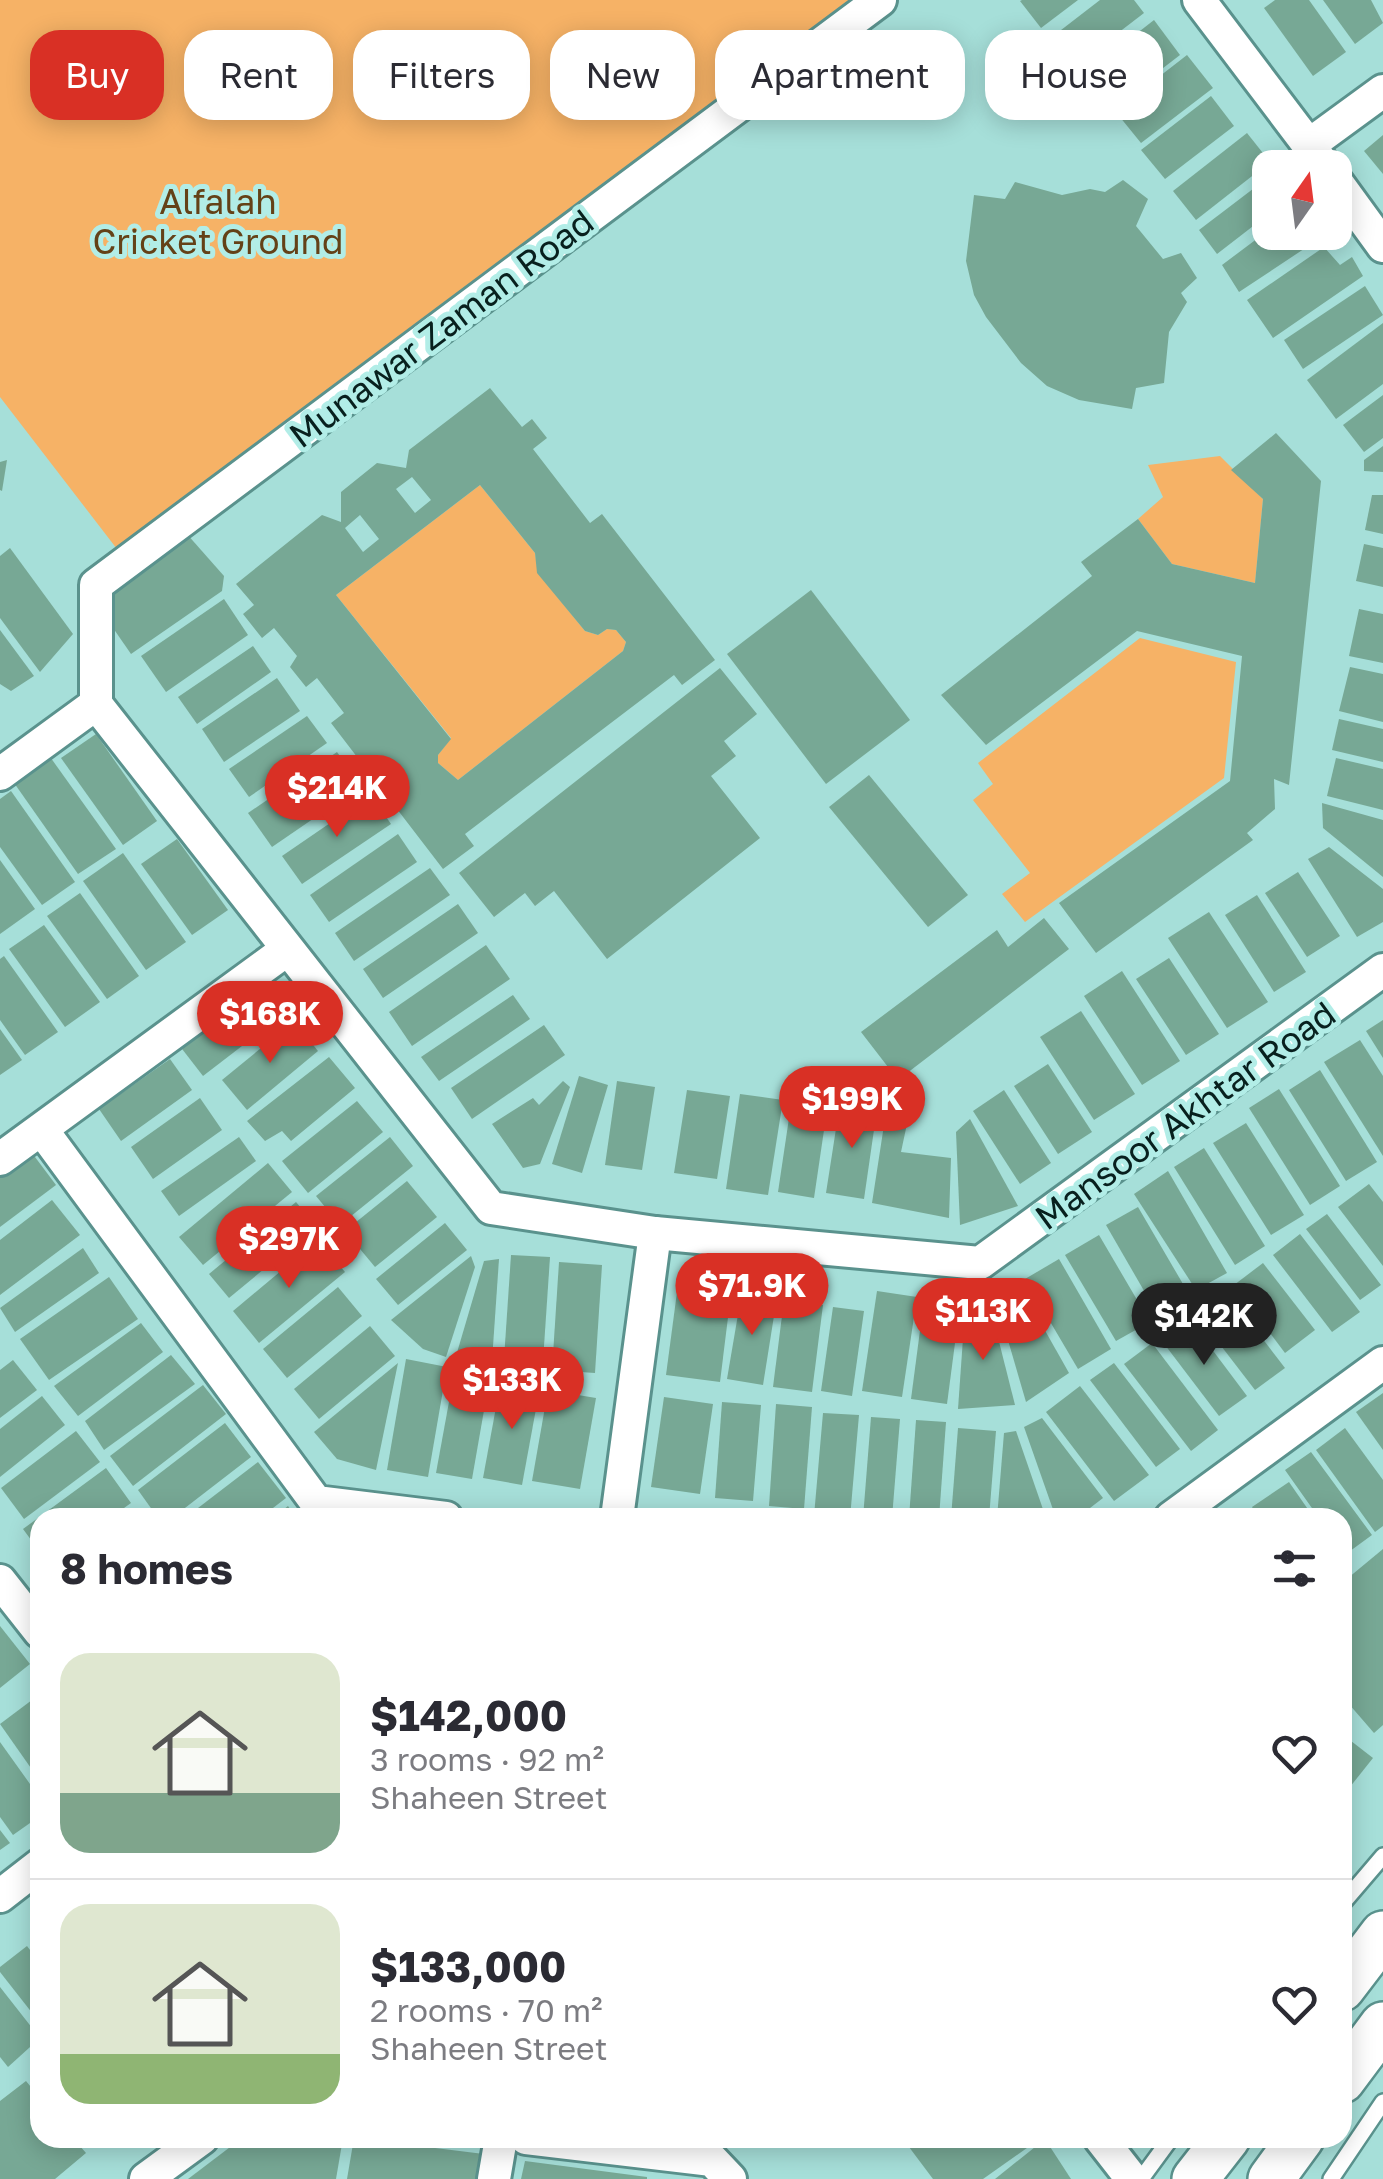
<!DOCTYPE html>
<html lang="en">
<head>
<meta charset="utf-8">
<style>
  body { margin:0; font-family:"Golos Text",sans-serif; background:#f7f7f7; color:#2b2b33; height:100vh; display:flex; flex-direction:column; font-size:38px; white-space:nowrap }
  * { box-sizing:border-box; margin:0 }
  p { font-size:32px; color:#7c7c81 }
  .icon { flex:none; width:55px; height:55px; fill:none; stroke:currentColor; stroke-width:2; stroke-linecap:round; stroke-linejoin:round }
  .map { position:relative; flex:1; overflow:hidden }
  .drawer { position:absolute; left:30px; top:1508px; width:1322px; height:640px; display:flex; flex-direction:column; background:#fff; border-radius:30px; box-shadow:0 5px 25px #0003 }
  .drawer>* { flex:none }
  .hud { position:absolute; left:30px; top:30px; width:1325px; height:90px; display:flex; gap:20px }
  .needle { width:65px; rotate:14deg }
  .tools { position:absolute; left:1252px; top:150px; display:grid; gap:20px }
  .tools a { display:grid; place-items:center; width:100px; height:100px; border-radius:20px; background:#fff; box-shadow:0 5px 25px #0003; font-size:50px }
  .price { position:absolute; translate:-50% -85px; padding:0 22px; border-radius:35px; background:#d93025; color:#fff; font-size:32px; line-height:65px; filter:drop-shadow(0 2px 5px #0008) }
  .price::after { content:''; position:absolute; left:50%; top:60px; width:30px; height:22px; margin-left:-15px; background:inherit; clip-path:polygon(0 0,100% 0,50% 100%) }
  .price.current { background:#222; color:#fff }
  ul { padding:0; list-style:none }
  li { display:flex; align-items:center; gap:30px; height:250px; padding:0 30px }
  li+li { border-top:2px solid #e1e1e2 }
  li span { display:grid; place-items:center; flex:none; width:280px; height:200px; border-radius:30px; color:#555 }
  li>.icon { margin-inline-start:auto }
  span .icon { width:120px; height:120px; fill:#fffc; stroke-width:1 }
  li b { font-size:42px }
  h2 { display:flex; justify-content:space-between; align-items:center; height:120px; padding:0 30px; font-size:42px }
  .chip { padding:0 35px; border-radius:30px; background:#fff; box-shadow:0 5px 25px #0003; font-size:35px; line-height:90px }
  .chip.current { background:#d93025; color:#fff }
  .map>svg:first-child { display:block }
</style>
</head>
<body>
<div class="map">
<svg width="1383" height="2179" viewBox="0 0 1383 2179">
  <rect width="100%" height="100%" fill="#a6dfd9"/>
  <g fill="#f6b266">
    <polygon points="0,0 880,0 127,562 0,397"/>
    <polygon points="1220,456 1263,499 1255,583 1172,564 1138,519 1163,497 1148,465"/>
    <polygon points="480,485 535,553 538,573 585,631 598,635 607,629 616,630 626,642 623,651 458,780 438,763 438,755 451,738 336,595"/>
    <polygon points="1140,638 1236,662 1224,778 1025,922 1002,894 1030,873 973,800 993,784 978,763"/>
  </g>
  <g fill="#77a895" fill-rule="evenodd">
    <polygon points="1078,0 1041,28 1020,1 1022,0"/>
    <polygon points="1100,0 1134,0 1144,13 1075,66 1052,37"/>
    <polygon points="1275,0 1309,0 1346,52 1313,76 1264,8"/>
    <polygon points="1323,0 1371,0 1383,23 1355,44"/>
    <polygon points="1154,20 1180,55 1106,112 1080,78"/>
    <polygon points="1187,55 1213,88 1141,143 1115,111"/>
    <polygon points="1211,96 1234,126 1165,179 1141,150"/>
    <polygon points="1247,133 1270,162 1196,220 1173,191"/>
    <polygon points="1383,135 1383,174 1364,151"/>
    <polygon points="1270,176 1270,213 1217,254 1199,230"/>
    <polygon points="1123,180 1148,199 1136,226 1163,259 1181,253 1197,278 1181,293 1187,302 1169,332 1164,383 1136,388 1132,409 1079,400 1047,386 1021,363 986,317 974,295 966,261 974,195 1005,199 1015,182 1062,195 1090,189 1105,192"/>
    <polygon points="1270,229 1270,232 1325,235 1239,292 1222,265"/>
    <polygon points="1324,247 1340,265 1352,257 1363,276 1273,338 1247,300"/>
    <polygon points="1365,286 1383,315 1303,369 1284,340"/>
    <polygon points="1383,323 1383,384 1336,419 1307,380"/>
    <path d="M490 388 522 427 532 419 547 438 533 449 590 523 602 514 715 660 682 685 674 675 465 834 474 846 443 869 331 723 344 713 317 678 306 687 290 667 297 656 274 628 262 638 243 614 254 605 236 584 322 515 341 522V492L377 463 406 468 409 450ZM412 477 431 500 415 513 396 489ZM480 485 535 553 537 573 585 631 598 635 607 629 616 630 626 642 623 651 458 780 438 763V755L451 739 336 595ZM360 515 379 539 363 552 345 528Z"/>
    <polygon points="1383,395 1383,438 1364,452 1343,425"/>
    <polygon points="1276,433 1321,481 1289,785 1274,779 1275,809 1247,833 1253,840 1096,953 1059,903 1230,781 1242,656 1137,631 986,745 941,695 1092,576 1081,562 1138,519 1172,564 1255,583 1263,499 1231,470"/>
    <polygon points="1383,446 1383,472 1364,471 1364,460"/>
    <polygon points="7,460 2,491 0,490 0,462"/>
    <polygon points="1372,495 1383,495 1383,534 1365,530"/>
    <polygon points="186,533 224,576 222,591 131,654 102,612 102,598"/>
    <polygon points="1364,544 1383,548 1383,587 1356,581"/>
    <polygon points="10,548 73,634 40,672 0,618 0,556"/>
    <polygon points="811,590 910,720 826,784 727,654"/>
    <polygon points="224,599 248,635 166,692 141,656"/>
    <polygon points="1359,609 1383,614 1383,663 1349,656"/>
    <polygon points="0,630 34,676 11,691 0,684"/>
    <polygon points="253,646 271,672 197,724 178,697"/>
    <polygon points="1350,667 1383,674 1383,722 1339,711"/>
    <polygon points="720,668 757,714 724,741 736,756 711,776 760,838 607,959 554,891 535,906 525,893 494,917 459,873"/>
    <polygon points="277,678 300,711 224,762 202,729"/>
    <polygon points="307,716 327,743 249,797 229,769"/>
    <polygon points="1339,719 1383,729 1383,762 1332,750"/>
    <polygon points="96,734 157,821 123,845 61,758"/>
    <polygon points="337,752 361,786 272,847 248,813"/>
    <polygon points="48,754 116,849 78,874 12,780"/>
    <polygon points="1336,758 1383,769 1383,810 1327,796"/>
    <polygon points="869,775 968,895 928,927 829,807"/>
    <polygon points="11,791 75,882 42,905 0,847 0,799"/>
    <polygon points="371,795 391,824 302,884 282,856"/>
    <polygon points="1322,803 1383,820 1383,877 1323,828"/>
    <polygon points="398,834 417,862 329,922 310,895"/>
    <polygon points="177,839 228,910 192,935 141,864"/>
    <polygon points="1329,847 1383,889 1383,922 1357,937 1308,859"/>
    <polygon points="123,853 186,942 146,970 83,881"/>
    <polygon points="0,860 35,909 0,934"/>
    <polygon points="430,868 450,895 354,961 335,933"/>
    <polygon points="1298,872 1340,936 1307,957 1265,893"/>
    <polygon points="80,893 139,976 107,999 47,916"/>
    <polygon points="1257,895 1306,972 1274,992 1225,915"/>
    <polygon points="458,904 478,933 383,998 363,969"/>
    <polygon points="1209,912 1268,1002 1227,1028 1168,938"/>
    <polygon points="1044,918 1069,949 898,1080 861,1032 997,930 1008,947"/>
    <polygon points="44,925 100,1002 65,1027 9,949"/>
    <polygon points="486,945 510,979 412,1046 389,1012"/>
    <polygon points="4,956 58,1032 25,1055 0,1020 0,959"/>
    <polygon points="1169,958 1219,1034 1186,1055 1136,979"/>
    <polygon points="1122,971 1180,1061 1142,1085 1084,996"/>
    <polygon points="252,989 276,1020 203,1076 179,1045"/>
    <polygon points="513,995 530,1019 439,1081 421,1057"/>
    <polygon points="1081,1011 1135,1094 1094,1120 1040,1037"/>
    <polygon points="1383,1020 1383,1058 1366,1031"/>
    <polygon points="294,1021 318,1051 247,1110 222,1080"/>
    <polygon points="544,1025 565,1055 472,1119 451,1088"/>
    <polygon points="0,1029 22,1060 0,1075"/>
    <polygon points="1360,1040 1383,1076 1383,1156 1324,1062"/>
    <polygon points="329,1057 355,1088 291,1141 282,1131 265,1141 247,1121"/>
    <polygon points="170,1059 192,1090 121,1141 99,1109"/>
    <polygon points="1048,1064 1092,1132 1058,1154 1014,1086"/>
    <polygon points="1320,1070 1377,1162 1346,1181 1289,1090"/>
    <polygon points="579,1076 608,1085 582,1173 552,1164"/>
    <polygon points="563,1081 570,1087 540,1164 523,1168 492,1124 533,1098 539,1105"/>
    <polygon points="617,1081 655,1087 642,1170 605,1165"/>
    <polygon points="1279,1089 1340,1186 1310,1205 1249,1108"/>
    <polygon points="687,1090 730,1096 717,1179 674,1173"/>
    <polygon points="1004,1090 1051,1163 1020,1184 973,1111"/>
    <polygon points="740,1094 783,1100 768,1195 726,1189"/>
    <polygon points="200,1098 222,1130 153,1179 131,1147"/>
    <polygon points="792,1098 828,1103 814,1198 778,1192"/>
    <polygon points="888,1099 911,1105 901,1152 951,1158 949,1218 872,1203"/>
    <polygon points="357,1101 383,1132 308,1193 282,1161"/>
    <polygon points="840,1103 877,1109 864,1199 826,1193"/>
    <polygon points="970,1119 1018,1206 960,1225 956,1132"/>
    <polygon points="1246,1123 1304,1215 1271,1235 1213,1143"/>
    <polygon points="239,1137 256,1161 179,1216 161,1191"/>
    <polygon points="390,1137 413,1166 340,1225 316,1196"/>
    <polygon points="1204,1148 1265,1246 1235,1265 1174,1167"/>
    <polygon points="32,1153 56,1185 0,1227 0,1177"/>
    <polygon points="268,1163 292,1192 203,1265 179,1237"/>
    <polygon points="1168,1171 1227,1273 1196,1290 1134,1194"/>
    <polygon points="407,1181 437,1217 375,1267 345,1231"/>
    <polygon points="1369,1184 1383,1202 1383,1266 1338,1207"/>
    <polygon points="52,1200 80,1235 0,1295 0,1240"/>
    <polygon points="296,1202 316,1226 229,1298 209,1274"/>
    <polygon points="1138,1207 1190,1296 1158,1315 1106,1225"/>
    <polygon points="1327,1214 1381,1285 1360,1300 1306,1229"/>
    <polygon points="445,1223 467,1250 398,1305 376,1279"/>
    <polygon points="1300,1234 1360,1312 1332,1332 1273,1255"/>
    <polygon points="1099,1235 1150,1322 1116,1341 1065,1255"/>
    <polygon points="318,1240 345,1272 259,1343 233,1311"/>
    <polygon points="83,1248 99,1273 15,1332 0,1308"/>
    <polygon points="511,1255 550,1257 543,1361 504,1359"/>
    <polygon points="471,1256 475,1267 446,1357 423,1349 391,1320"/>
    <polygon points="499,1259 492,1361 456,1356 484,1261"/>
    <polygon points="1059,1259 1111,1349 1078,1369 1025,1279"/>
    <polygon points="559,1262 602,1265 595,1373 552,1370"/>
    <polygon points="1263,1263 1315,1330 1285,1353 1234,1285"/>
    <polygon points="109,1277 138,1319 49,1380 20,1339"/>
    <polygon points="679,1277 732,1285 720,1382 666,1375"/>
    <polygon points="1016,1279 1069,1373 1026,1402 998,1306"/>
    <polygon points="338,1287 362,1316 287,1378 263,1349"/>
    <polygon points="1225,1290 1285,1368 1255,1390 1195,1312"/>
    <polygon points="742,1291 777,1297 763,1385 727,1379"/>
    <polygon points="877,1291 917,1297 902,1397 862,1391"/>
    <polygon points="784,1300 823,1305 812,1392 773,1387"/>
    <polygon points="924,1300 960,1305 947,1404 911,1399"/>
    <polygon points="989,1302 1015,1405 958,1409 965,1310"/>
    <polygon points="833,1307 864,1311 852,1396 821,1391"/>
    <polygon points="1190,1320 1247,1396 1219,1416 1162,1341"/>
    <polygon points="141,1323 163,1352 78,1416 54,1386"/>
    <polygon points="370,1326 395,1356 319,1419 294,1389"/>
    <polygon points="1152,1343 1218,1430 1191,1451 1124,1364"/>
    <polygon points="171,1355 195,1384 104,1450 85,1421"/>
    <polygon points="406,1359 447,1367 428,1477 387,1470"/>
    <polygon points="13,1360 37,1390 0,1418 0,1370"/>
    <polygon points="398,1363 376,1470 337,1459 314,1432"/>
    <polygon points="1114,1363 1180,1449 1156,1467 1090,1380"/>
    <polygon points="455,1369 490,1376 472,1479 436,1473"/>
    <polygon points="501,1380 540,1387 522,1485 483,1478"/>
    <polygon points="203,1385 226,1414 133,1486 110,1456"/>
    <polygon points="1080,1386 1149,1475 1114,1501 1046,1412"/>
    <polygon points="548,1390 596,1398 580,1489 532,1481"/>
    <polygon points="1383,1393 1383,1450 1356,1412"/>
    <polygon points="42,1396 65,1425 0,1477 0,1429"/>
    <polygon points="664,1397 713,1404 700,1494 651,1487"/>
    <polygon points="722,1402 761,1405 753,1501 715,1498"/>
    <polygon points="776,1404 812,1407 804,1509 769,1506"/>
    <polygon points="823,1413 859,1415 850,1518 814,1516"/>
    <polygon points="871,1417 900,1419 892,1518 863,1518"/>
    <polygon points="1042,1418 1103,1498 1077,1518 1056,1518 1024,1427"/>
    <polygon points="916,1420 946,1422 939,1518 909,1518"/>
    <polygon points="225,1423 251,1457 172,1518 158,1518 138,1490"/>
    <polygon points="958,1428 996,1431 989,1518 951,1518"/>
    <polygon points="1345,1428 1383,1480 1383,1526 1375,1532 1316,1450"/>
    <polygon points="76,1431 100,1462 24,1519 1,1488"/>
    <polygon points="1016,1431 1046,1518 997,1518 1004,1433"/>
    <polygon points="1311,1452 1372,1535 1346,1554 1342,1518 1319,1518 1285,1470"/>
    <polygon points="258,1462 286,1498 260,1518 185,1518"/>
    <polygon points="106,1468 131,1503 110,1518 40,1518 40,1552 23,1529"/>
    <polygon points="1289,1482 1314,1518 1259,1518 1252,1507"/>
    <polygon points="288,1506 296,1518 273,1518"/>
    <polygon points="1246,1508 1252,1518 1232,1518"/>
    <polygon points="1383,1549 1383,1725 1374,1733 1342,1696 1342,1583"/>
    <polygon points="0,1626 30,1664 0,1688"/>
    <polygon points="40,1694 40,1781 0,1724"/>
    <polygon points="1342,1734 1373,1758 1342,1797"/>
    <polygon points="0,1742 40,1798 40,1816 13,1835 0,1817"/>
    <polygon points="0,1830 10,1843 0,1850"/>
    <polygon points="27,1946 40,1963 40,2023 0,1972 0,1967"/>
    <polygon points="0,1987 40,2038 8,2067 0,2057"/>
    <polygon points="26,2081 40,2098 40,2138 73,2138 86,2153 55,2179 0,2179 0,2101"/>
    <polygon points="242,2138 343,2138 336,2179 188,2179"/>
    <polygon points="354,2138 492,2155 488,2179 347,2179"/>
    <polygon points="914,2138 1041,2138 983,2179 933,2179 906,2143"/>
    <polygon points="1045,2139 1071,2179 995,2179"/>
    <polygon points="525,2161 647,2177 647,2179 521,2179"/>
  </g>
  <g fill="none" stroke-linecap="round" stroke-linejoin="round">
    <g stroke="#5a928d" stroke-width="20">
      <g id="lane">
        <polyline points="1342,1904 1383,1856"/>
        <polyline points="1141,2179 1171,2138"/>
        <polyline points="1331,2179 1383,2102"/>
      </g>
    </g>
    <g stroke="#5a928d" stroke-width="38">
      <g id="street">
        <polyline points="1199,0 1326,168"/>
        <polyline points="1309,145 1383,91"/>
        <polyline points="1335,180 1383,246"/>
        <polyline points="96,704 96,585 880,0"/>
        <polyline points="0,774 96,704 491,1208 655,1233 980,1263 1383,970"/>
        <polyline points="42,1130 316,1502 446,1518"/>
        <polyline points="0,1159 285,951"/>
        <polyline points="617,1518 655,1233"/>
        <polyline points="1171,1518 1383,1363"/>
        <polyline points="0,1581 40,1632"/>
        <polyline points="0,1896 40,1865"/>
        <polyline points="526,2138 712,2160 730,2179"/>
        <polyline points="1100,2138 1132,2179"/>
        <polyline points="146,2179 202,2138"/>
        <polyline points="494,2179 501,2138"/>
      </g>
    </g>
    <g stroke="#5a928d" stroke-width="50">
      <g id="secondary">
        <polyline points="1342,1988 1383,1934"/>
        <polyline points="1342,2080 1383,2025"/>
        <polyline points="1195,2179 1227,2138"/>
        <polyline points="1271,2179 1301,2138"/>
      </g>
    </g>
    <use href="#lane" stroke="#fff" stroke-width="15"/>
    <use href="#street" stroke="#fff" stroke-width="32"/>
    <use href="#secondary" stroke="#fff" stroke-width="45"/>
  </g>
  <g text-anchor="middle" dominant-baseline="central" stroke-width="10" stroke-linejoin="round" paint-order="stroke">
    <g font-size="35" fill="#644117" stroke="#b2ede7">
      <text x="218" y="201">Alfalah<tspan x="218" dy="40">Cricket Ground</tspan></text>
    </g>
    <g font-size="35" fill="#08201e" stroke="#b2ede7">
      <text transform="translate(441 328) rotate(-37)">Munawar Zaman Road</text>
      <text transform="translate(1185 1115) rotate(-36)">Mansoor Akhtar Road</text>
    </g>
  </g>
</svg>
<div class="tools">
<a><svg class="needle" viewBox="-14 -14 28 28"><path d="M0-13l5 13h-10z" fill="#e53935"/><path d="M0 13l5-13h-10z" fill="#7c7c81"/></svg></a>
</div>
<b class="price" style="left:337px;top:840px">$214K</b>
<b class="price" style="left:270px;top:1066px">$168K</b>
<b class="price" style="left:852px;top:1151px">$199K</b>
<b class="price" style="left:289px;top:1291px">$297K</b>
<b class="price" style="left:752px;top:1338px">$71.9K</b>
<b class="price" style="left:983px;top:1363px">$113K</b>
<b class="price current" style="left:1204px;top:1368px">$142K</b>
<b class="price" style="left:512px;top:1432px">$133K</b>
<div class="hud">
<a class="chip current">Buy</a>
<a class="chip">Rent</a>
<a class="chip">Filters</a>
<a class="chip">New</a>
<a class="chip">Apartment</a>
<a class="chip">House</a>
</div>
<section class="drawer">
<h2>8 homes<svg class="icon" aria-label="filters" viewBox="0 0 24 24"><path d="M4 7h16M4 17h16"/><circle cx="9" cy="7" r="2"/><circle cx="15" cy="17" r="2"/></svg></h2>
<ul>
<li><span style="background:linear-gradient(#dfe7d0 70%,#7fa58c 0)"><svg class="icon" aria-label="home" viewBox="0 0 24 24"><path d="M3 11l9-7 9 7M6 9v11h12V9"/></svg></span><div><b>$142,000</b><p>3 rooms · 92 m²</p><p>Shaheen Street</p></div><svg class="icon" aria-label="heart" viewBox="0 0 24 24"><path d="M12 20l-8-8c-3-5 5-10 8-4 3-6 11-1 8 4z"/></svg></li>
<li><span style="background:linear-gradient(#dfe7d0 75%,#8fb573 0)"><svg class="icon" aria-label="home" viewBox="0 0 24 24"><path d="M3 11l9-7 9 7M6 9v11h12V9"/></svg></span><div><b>$133,000</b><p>2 rooms · 70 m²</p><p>Shaheen Street</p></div><svg class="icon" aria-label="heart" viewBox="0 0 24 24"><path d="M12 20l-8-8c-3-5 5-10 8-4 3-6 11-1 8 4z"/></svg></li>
</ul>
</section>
</div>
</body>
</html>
